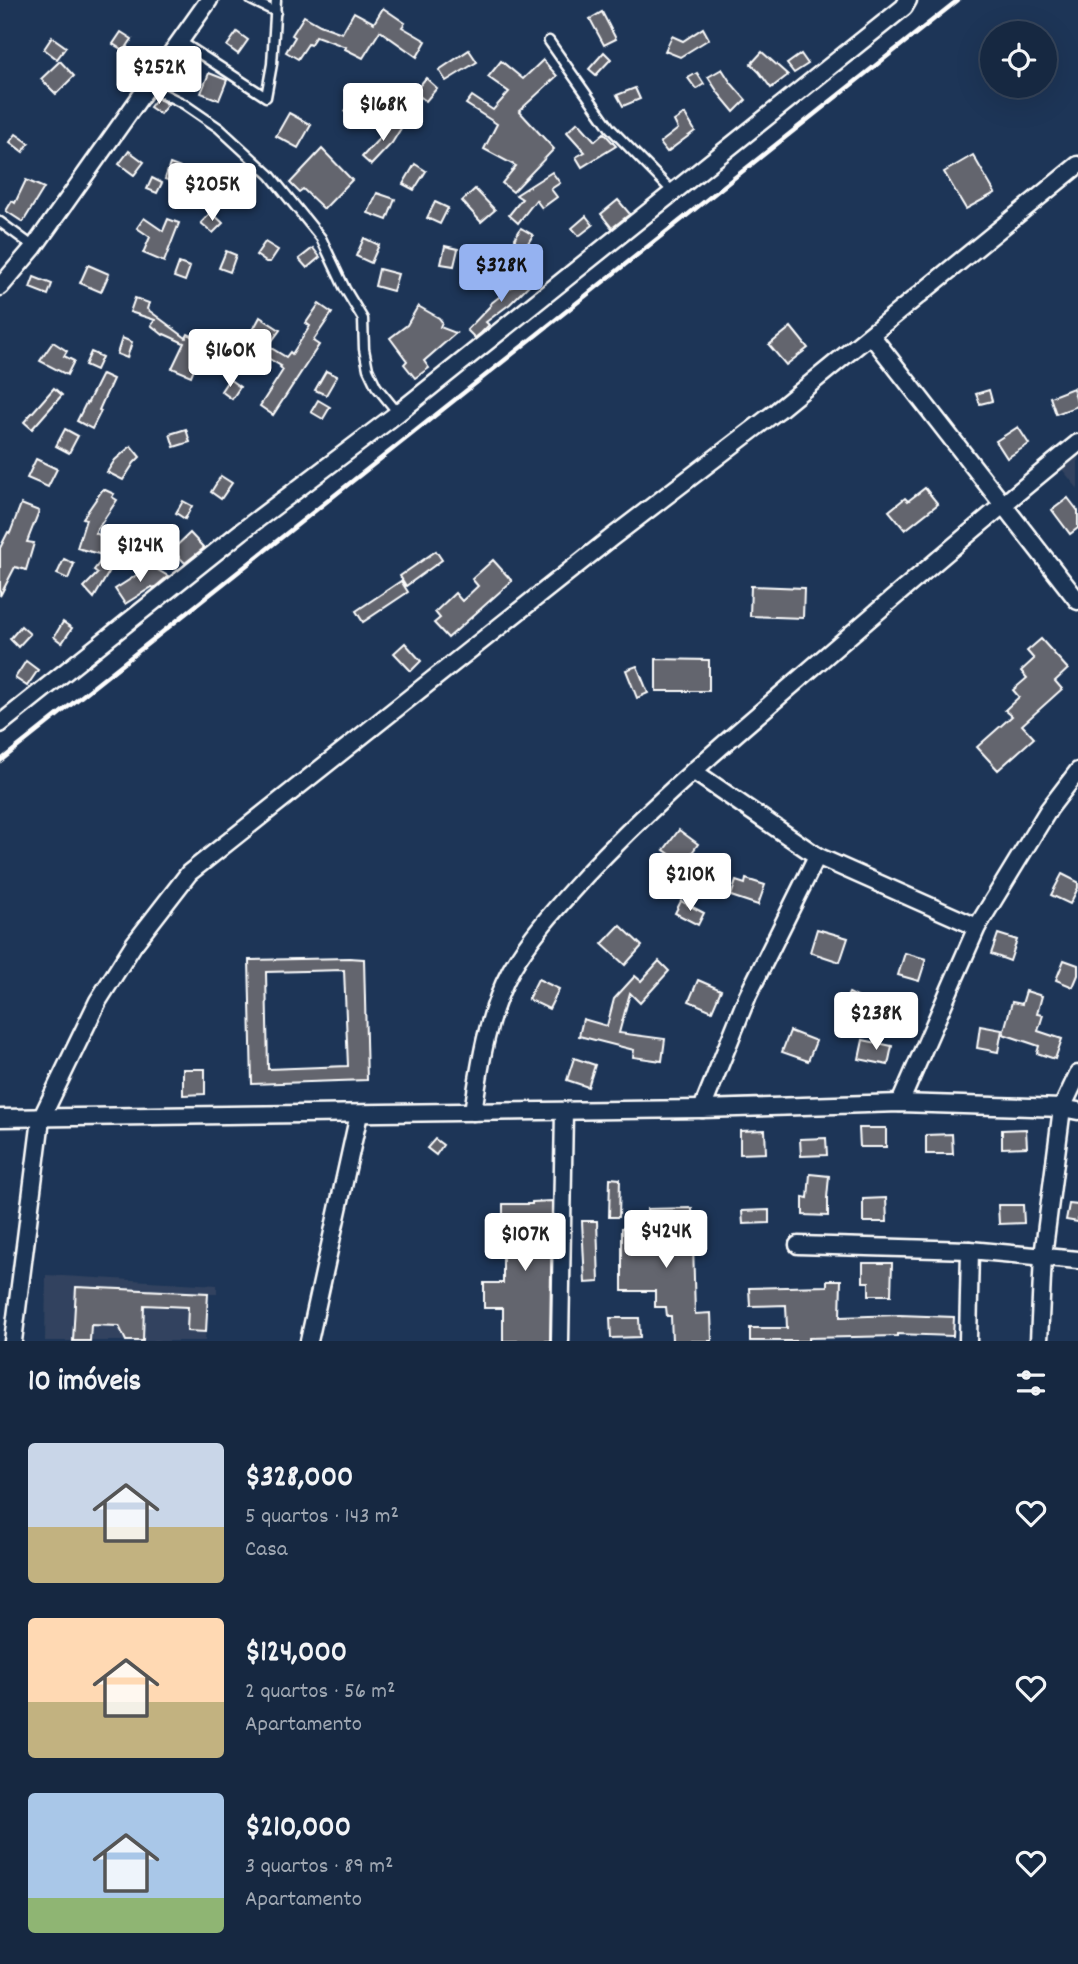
<!DOCTYPE html>
<html lang="pt">
<head>
<meta charset="utf-8">
<style>
  body { margin:0; font-family:Dekko,sans-serif; background:#1f3048; color:#f1f3f6; height:100vh; display:flex; flex-direction:column; font-size:26px; white-space:nowrap }
  * { box-sizing:border-box; margin:0 }
  p { font-size:23px; color:#9ea6b1 }
  .icon { flex:none; width:38px; height:38px; fill:none; stroke:currentColor; stroke-width:2; stroke-linecap:round; stroke-linejoin:round }
  .map { position:relative; height:1341px; overflow:hidden }
  .side { display:flex; flex-direction:column; background:#162841; flex:1 }
  .side>* { flex:none }
  .fabs { position:absolute; left:980px; top:21px; display:grid; gap:14px }
  .fabs a { display:grid; place-items:center; width:77px; height:77px; border-radius:50%; background:#162841; box-shadow:0 7px 28px #0002,0 0 0 2px #35445a; font-size:35px }
  .price { position:absolute; translate:-50% -60px; padding:0 16px; border-radius:7px; background:#fff; color:#222; font-size:23px; line-height:46px; filter:drop-shadow(0 2px 4px #0008) }
  .price::after { content:''; position:absolute; left:50%; top:42px; width:21px; height:16px; margin-left:-10px; background:inherit; clip-path:polygon(0 0,100% 0,50% 100%) }
  .price.active { background:#95b2f1; color:#111 }
  ul { padding:0; list-style:none }
  li { display:flex; align-items:center; gap:21px; height:175px; padding:0 28px }
  li span { display:grid; place-items:center; flex:none; width:196px; height:140px; border-radius:7px; color:#555 }
  li>.icon { margin-inline-start:auto }
  span .icon { width:84px; height:84px; fill:#fffc; stroke-width:1 }
  li b { font-size:30px }
  h2 { display:flex; justify-content:space-between; align-items:center; height:84px; padding:0 28px; font-size:30px }
  .map>svg:first-child { display:block }
</style>
</head>
<body>
<div class="map">
<svg width="1078" height="1341" viewBox="0 0 1078 1341">
  <rect width="100%" height="100%" fill="#1d3557"/>
  <filter id="ink" filterUnits="userSpaceOnUse"><feTurbulence type="fractalNoise" baseFrequency=".0143" numOctaves="2"/><feDisplacementMap in="SourceGraphic" scale="14" xChannelSelector="R" yChannelSelector="G"/><feConvolveMatrix kernelMatrix="1 2 1 2 8 2 1 2 1" color-interpolation-filters="sRGB"/></filter>
  <g filter="url(#ink)">
    <g fill="#32435e">
      <polygon points="1078,455 1078,489 1061,468"/>
      <polygon points="46,1275 217,1285 217,1294 208,1294 205,1341 45,1341"/>
    </g>
    <g fill="#64656e" stroke="#fff" stroke-width="2" fill-rule="evenodd">
      <polygon points="383,8 405,23 402,27 426,41 417,57 380,31 363,58 345,49 346,47 316,36 310,45 308,44 298,59 286,52 295,37 292,35 304,16 320,25 342,33 354,12 374,23"/>
      <polygon points="602,12 616,39 604,45 590,19"/>
      <polygon points="703,28 709,39 680,57 665,51 672,36 683,41"/>
      <polygon points="121,32 132,39 124,51 113,44"/>
      <polygon points="237,32 248,40 238,54 227,46"/>
      <polygon points="52,37 66,47 57,59 44,49"/>
      <polygon points="469,50 477,62 446,81 439,70"/>
      <polygon points="604,52 611,59 596,75 589,69"/>
      <polygon points="762,52 788,75 771,88 759,72 751,64"/>
      <polygon points="801,54 808,64 794,73 787,64"/>
      <polygon points="543,60 557,76 519,111 554,149 513,192 502,183 516,166 484,149 497,124 466,104 472,96 493,110 509,92 488,77 501,61 523,79"/>
      <polygon points="60,61 74,76 56,94 41,79"/>
      <polygon points="722,69 731,83 746,100 734,112 719,94 708,77"/>
      <polygon points="209,73 227,80 219,100 201,93"/>
      <polygon points="697,73 704,84 696,89 688,78"/>
      <polygon points="426,78 437,88 426,101 414,92"/>
      <polygon points="635,88 640,99 623,106 617,95"/>
      <polygon points="353,97 365,103 357,119 345,112"/>
      <polygon points="157,98 168,104 160,114 150,107"/>
      <polygon points="289,113 311,125 298,148 276,136"/>
      <polygon points="685,114 695,131 667,152 660,143 678,129 674,121"/>
      <polygon points="394,119 403,125 392,143 371,165 362,157 387,130"/>
      <polygon points="578,122 595,141 604,133 616,146 582,167 576,157 585,152 567,132"/>
      <polygon points="16,134 29,143 23,152 10,142"/>
      <polygon points="322,149 352,180 324,209 303,189 299,192 290,183"/>
      <polygon points="129,151 144,162 134,175 119,164"/>
      <polygon points="973,155 995,193 966,209 944,172"/>
      <polygon points="170,164 186,170 180,184 165,179"/>
      <polygon points="415,164 426,171 414,190 403,184"/>
      <polygon points="552,172 560,183 551,189 557,197 542,208 536,200 518,223 509,215 522,199 516,195"/>
      <polygon points="152,178 162,183 157,193 147,189"/>
      <polygon points="26,180 44,188 23,222 6,211 12,201 15,203"/>
      <polygon points="191,185 204,190 197,206 183,201"/>
      <polygon points="475,189 495,210 481,222 462,201"/>
      <polygon points="377,193 395,199 387,220 368,213"/>
      <polygon points="618,200 630,214 612,228 601,214"/>
      <polygon points="435,202 448,208 440,224 427,218"/>
      <polygon points="211,212 223,223 213,233 201,223"/>
      <polygon points="586,216 593,225 579,236 572,228"/>
      <polygon points="144,218 163,231 168,219 179,223 164,262 143,253 150,237 137,228"/>
      <polygon points="521,228 533,235 525,248 515,243 515,238"/>
      <polygon points="364,238 379,245 371,263 356,256"/>
      <polygon points="265,242 278,250 270,262 266,262 256,255"/>
      <polygon points="445,246 458,249 454,266 441,264"/>
      <polygon points="313,248 320,257 307,268 299,259"/>
      <polygon points="226,251 236,255 230,272 219,268"/>
      <polygon points="179,263 190,267 185,281 174,277"/>
      <polygon points="88,265 109,274 101,292 80,283"/>
      <polygon points="379,269 398,274 393,291 375,286"/>
      <polygon points="531,272 536,278 510,304 486,322 489,325 481,333 475,338 467,330 491,305 490,304 512,287 510,285 523,274 526,277"/>
      <polygon points="34,277 52,284 48,295 30,288"/>
      <polygon points="135,298 149,303 147,309 186,338 188,334 205,342 191,376 172,368 184,343 164,334 163,335 151,325 155,320 130,312"/>
      <polygon points="319,304 332,313 313,341 319,345 273,415 260,406 283,370 280,367 281,366 256,351 261,342 286,357 290,352 292,354 310,326 306,323"/>
      <polygon points="418,306 439,318 442,322 440,327 456,333 424,361 429,368 415,378 404,364 407,361 390,338 407,325"/>
      <polygon points="260,317 280,330 272,341 253,330"/>
      <polygon points="791,327 808,348 786,365 769,345"/>
      <polygon points="122,338 132,342 127,358 117,354"/>
      <polygon points="53,342 67,351 64,356 74,361 67,375 40,361"/>
      <polygon points="91,352 102,357 96,370 85,365"/>
      <polygon points="326,371 337,376 326,395 315,390"/>
      <polygon points="102,374 113,379 99,410 101,411 92,429 77,421 86,403 87,404"/>
      <polygon points="229,379 240,387 232,399 221,391"/>
      <polygon points="54,388 62,395 32,429 24,422"/>
      <polygon points="1073,388 1078,406 1056,414 1050,397"/>
      <polygon points="989,390 992,401 980,404 976,394"/>
      <polygon points="318,400 330,407 323,419 311,412"/>
      <polygon points="1018,427 1029,444 1007,458 996,441"/>
      <polygon points="65,429 78,436 69,453 56,446"/>
      <polygon points="186,429 190,442 174,447 170,434"/>
      <polygon points="131,446 140,457 134,463 123,480 107,472 115,460"/>
      <polygon points="36,459 57,469 48,487 27,478"/>
      <polygon points="221,476 232,483 221,499 211,492"/>
      <polygon points="925,488 938,504 905,530 889,511 905,498 908,501"/>
      <polygon points="103,489 114,494 112,497 117,500 95,533 116,542 110,557 77,548 86,519 83,518"/>
      <polygon points="1068,498 1078,511 1078,528 1070,534 1052,510"/>
      <polygon points="183,501 192,506 185,519 176,513"/>
      <polygon points="21,504 39,511 27,542 34,543 26,570 15,567 0,596 0,548 8,532 10,533"/>
      <polygon points="190,533 204,548 185,563 172,550"/>
      <polygon points="152,542 160,549 146,565 138,558"/>
      <polygon points="436,551 442,560 406,586 400,576"/>
      <polygon points="113,558 116,560 94,598 84,587 98,573 94,570 100,562 106,565"/>
      <polygon points="64,559 74,564 68,579 57,574"/>
      <polygon points="493,560 512,581 448,638 434,623 440,618 435,612 455,593 462,601 478,586 472,579"/>
      <polygon points="151,566 168,576 167,577 154,588 152,587 125,604 115,589"/>
      <polygon points="401,581 408,592 363,622 356,611"/>
      <polygon points="751,586 804,588 803,618 750,616"/>
      <polygon points="63,622 72,628 62,643 54,637"/>
      <polygon points="21,626 30,634 18,647 10,639"/>
      <polygon points="1041,639 1068,669 1055,681 1062,689 1022,725 1034,738 998,770 977,747 1012,716 1005,710 1019,697 1013,690 1027,678 1021,671 1034,659 1027,651"/>
      <polygon points="405,643 421,661 411,671 394,653"/>
      <polygon points="656,659 709,660 709,691 656,691"/>
      <polygon points="26,661 38,670 27,686 15,678"/>
      <polygon points="637,666 648,693 637,698 626,670"/>
      <polygon points="679,830 698,844 684,864 664,850"/>
      <polygon points="1062,874 1078,882 1078,888 1070,904 1051,895"/>
      <polygon points="746,879 765,885 758,905 731,896 736,881 745,884"/>
      <polygon points="681,901 704,913 698,925 675,913"/>
      <polygon points="620,925 642,946 625,965 602,944"/>
      <polygon points="817,929 848,938 840,962 810,952"/>
      <polygon points="998,934 1017,940 1010,961 991,954"/>
      <polygon points="905,953 926,959 919,981 898,975"/>
      <path d="M349 958 364 959 367 1080 252 1084 249 960ZM344 970 348 1066 268 1069 266 972Z"/>
      <polygon points="1064,960 1078,965 1078,975 1073,987 1056,980"/>
      <polygon points="659,961 669,971 640,1003 630,993 619,1033 665,1039 662,1061 633,1057 634,1050 579,1036 583,1019 607,1026 614,999 635,976 641,981"/>
      <polygon points="538,979 559,989 549,1009 528,999"/>
      <polygon points="698,980 721,990 712,1011 689,1001"/>
      <polygon points="1026,991 1042,996 1037,1014 1043,1015 1038,1031 1062,1039 1055,1059 1037,1053 1039,1046 1003,1034 1012,1002 1022,1004"/>
      <polygon points="849,993 861,999 850,1022 838,1016"/>
      <polygon points="891,1014 906,1019 902,1030 887,1026"/>
      <polygon points="980,1026 1002,1030 998,1052 977,1048"/>
      <polygon points="790,1031 816,1041 808,1061 782,1052"/>
      <polygon points="863,1040 892,1046 888,1065 859,1059"/>
      <polygon points="574,1058 595,1065 588,1087 567,1080"/>
      <polygon points="183,1069 205,1069 205,1094 183,1095"/>
      <polygon points="859,1128 886,1128 886,1147 860,1147"/>
      <polygon points="1026,1129 1027,1147 1002,1148 1002,1130"/>
      <polygon points="765,1130 766,1153 740,1154 740,1131"/>
      <polygon points="952,1134 953,1154 926,1154 926,1135"/>
      <polygon points="826,1138 827,1155 801,1156 800,1139"/>
      <polygon points="435,1139 443,1145 436,1155 427,1148"/>
      <polygon points="810,1174 829,1176 827,1198 828,1198 828,1216 803,1215 803,1197 808,1198"/>
      <polygon points="610,1178 620,1179 619,1217 609,1217"/>
      <polygon points="886,1198 887,1222 863,1222 863,1199"/>
      <polygon points="552,1201 550,1341 503,1341 503,1308 484,1308 484,1283 503,1283 503,1204 532,1204 532,1202"/>
      <polygon points="1069,1204 1078,1205 1078,1222 1066,1220"/>
      <polygon points="998,1205 1023,1205 1024,1223 999,1224"/>
      <polygon points="692,1208 695,1314 711,1313 712,1341 672,1341 671,1316 667,1316 666,1307 655,1307 655,1291 622,1291 622,1228 648,1228 647,1209"/>
      <polygon points="769,1210 769,1223 743,1224 742,1211"/>
      <polygon points="582,1221 597,1221 599,1282 585,1283"/>
      <polygon points="863,1263 892,1263 891,1295 869,1295 869,1282 863,1282"/>
      <polygon points="827,1280 841,1280 840,1317 899,1315 954,1317 953,1336 897,1334 897,1336 809,1338 809,1341 750,1341 750,1328 787,1328 786,1305 750,1306 749,1288 827,1286"/>
      <polygon points="76,1287 208,1293 206,1332 187,1331 188,1307 144,1305 143,1341 126,1341 119,1326 91,1325 90,1341 73,1341"/>
      <polygon points="610,1318 639,1318 640,1337 611,1338"/>
    </g>
    <g fill="none" stroke-linecap="round" stroke-linejoin="round">
      <g stroke="#fff" stroke-width="13">
        <g id="lane">
          <polyline points="251,0 276,12"/>
          <polyline points="180,41 266,97 272,64 276,0"/>
          <polyline points="549,41 610,128 673,192"/>
          <polyline points="148,86 184,104 219,128 270,175 321,238 345,289 363,319 364,349 368,369 376,386 398,413"/>
          <polyline points="0,222 34,247"/>
        </g>
      </g>
      <g stroke="#fff" stroke-width="21">
        <g id="street">
          <polyline points="0,287 34,247 209,0"/>
          <polyline points="871,335 1078,601"/>
          <polyline points="0,724 242,531 398,413 904,7 908,0"/>
          <polyline points="693,771 817,856 977,927"/>
          <polyline points="900,1103 977,927 1049,809 1078,771"/>
          <polyline points="702,1109 748,995 817,856"/>
          <path d="M473 1112C480 1064 487 1014 511 970 531 935 559 905 586 875 643 814 705 760 768 706 871 617 973 528 1078 443"/>
          <polyline points="0,1118 702,1109 900,1103 1062,1108 1078,1111"/>
          <polyline points="798,1245 970,1250 1078,1260"/>
          <polyline points="13,1341 41,1119 98,1001 134,944 189,873 611,538 777,411 1078,165"/>
          <polyline points="309,1341 359,1114"/>
          <polyline points="560,1341 564,1111"/>
          <polyline points="968,1341 970,1250"/>
          <polyline points="1039,1341 1043,1256 1062,1108 1078,1074"/>
        </g>
      </g>
      <use href="#lane" stroke="#1d3557" stroke-width="8"/>
      <use href="#street" stroke="#1d3557" stroke-width="16"/>
      <polyline stroke="#fff" stroke-width="4.5" points="0,761 958,0"/>
    </g>
  </g>
</svg>
<div class="fabs">
<a><svg class="icon" aria-label="locate" viewBox="0 0 24 24"><circle cx="12" cy="12" r="6"/><path d="M12 2v4M12 18v4M2 12h4M18 12h4"/></svg></a>
</div>
<b class="price" style="left:159px;top:106px">$252K</b>
<b class="price" style="left:383px;top:143px">$168K</b>
<b class="price" style="left:212px;top:223px">$205K</b>
<b class="price active" style="left:501px;top:304px">$328K</b>
<b class="price" style="left:230px;top:389px">$160K</b>
<b class="price" style="left:140px;top:584px">$124K</b>
<b class="price" style="left:690px;top:913px">$210K</b>
<b class="price" style="left:876px;top:1052px">$238K</b>
<b class="price" style="left:666px;top:1270px">$424K</b>
<b class="price" style="left:525px;top:1273px">$107K</b>
</div>
<section class="side">
<h2>10 imóveis<svg class="icon" aria-label="filters" viewBox="0 0 24 24"><path d="M4 7h16M4 17h16"/><circle cx="9" cy="7" r="2"/><circle cx="15" cy="17" r="2"/></svg></h2>
<ul>
<li><span style="background:linear-gradient(#c9d6e8 60%,#c2b280 0)"><svg class="icon" aria-label="home" viewBox="0 0 24 24"><path d="M3 11l9-7 9 7M6 9v11h12V9"/></svg></span><div><b>$328,000</b><p>5 quartos · 143 m²</p><p>Casa</p></div><svg class="icon" aria-label="heart" viewBox="0 0 24 24"><path d="M12 20l-8-8c-3-5 5-10 8-4 3-6 11-1 8 4z"/></svg></li>
<li><span style="background:linear-gradient(#ffd9b3 60%,#c2b280 0)"><svg class="icon" aria-label="home" viewBox="0 0 24 24"><path d="M3 11l9-7 9 7M6 9v11h12V9"/></svg></span><div><b>$124,000</b><p>2 quartos · 56 m²</p><p>Apartamento</p></div><svg class="icon" aria-label="heart" viewBox="0 0 24 24"><path d="M12 20l-8-8c-3-5 5-10 8-4 3-6 11-1 8 4z"/></svg></li>
<li><span style="background:linear-gradient(#a9c7e8 75%,#8fb573 0)"><svg class="icon" aria-label="home" viewBox="0 0 24 24"><path d="M3 11l9-7 9 7M6 9v11h12V9"/></svg></span><div><b>$210,000</b><p>3 quartos · 89 m²</p><p>Apartamento</p></div><svg class="icon" aria-label="heart" viewBox="0 0 24 24"><path d="M12 20l-8-8c-3-5 5-10 8-4 3-6 11-1 8 4z"/></svg></li>
</ul>
</section>
</body>
</html>
